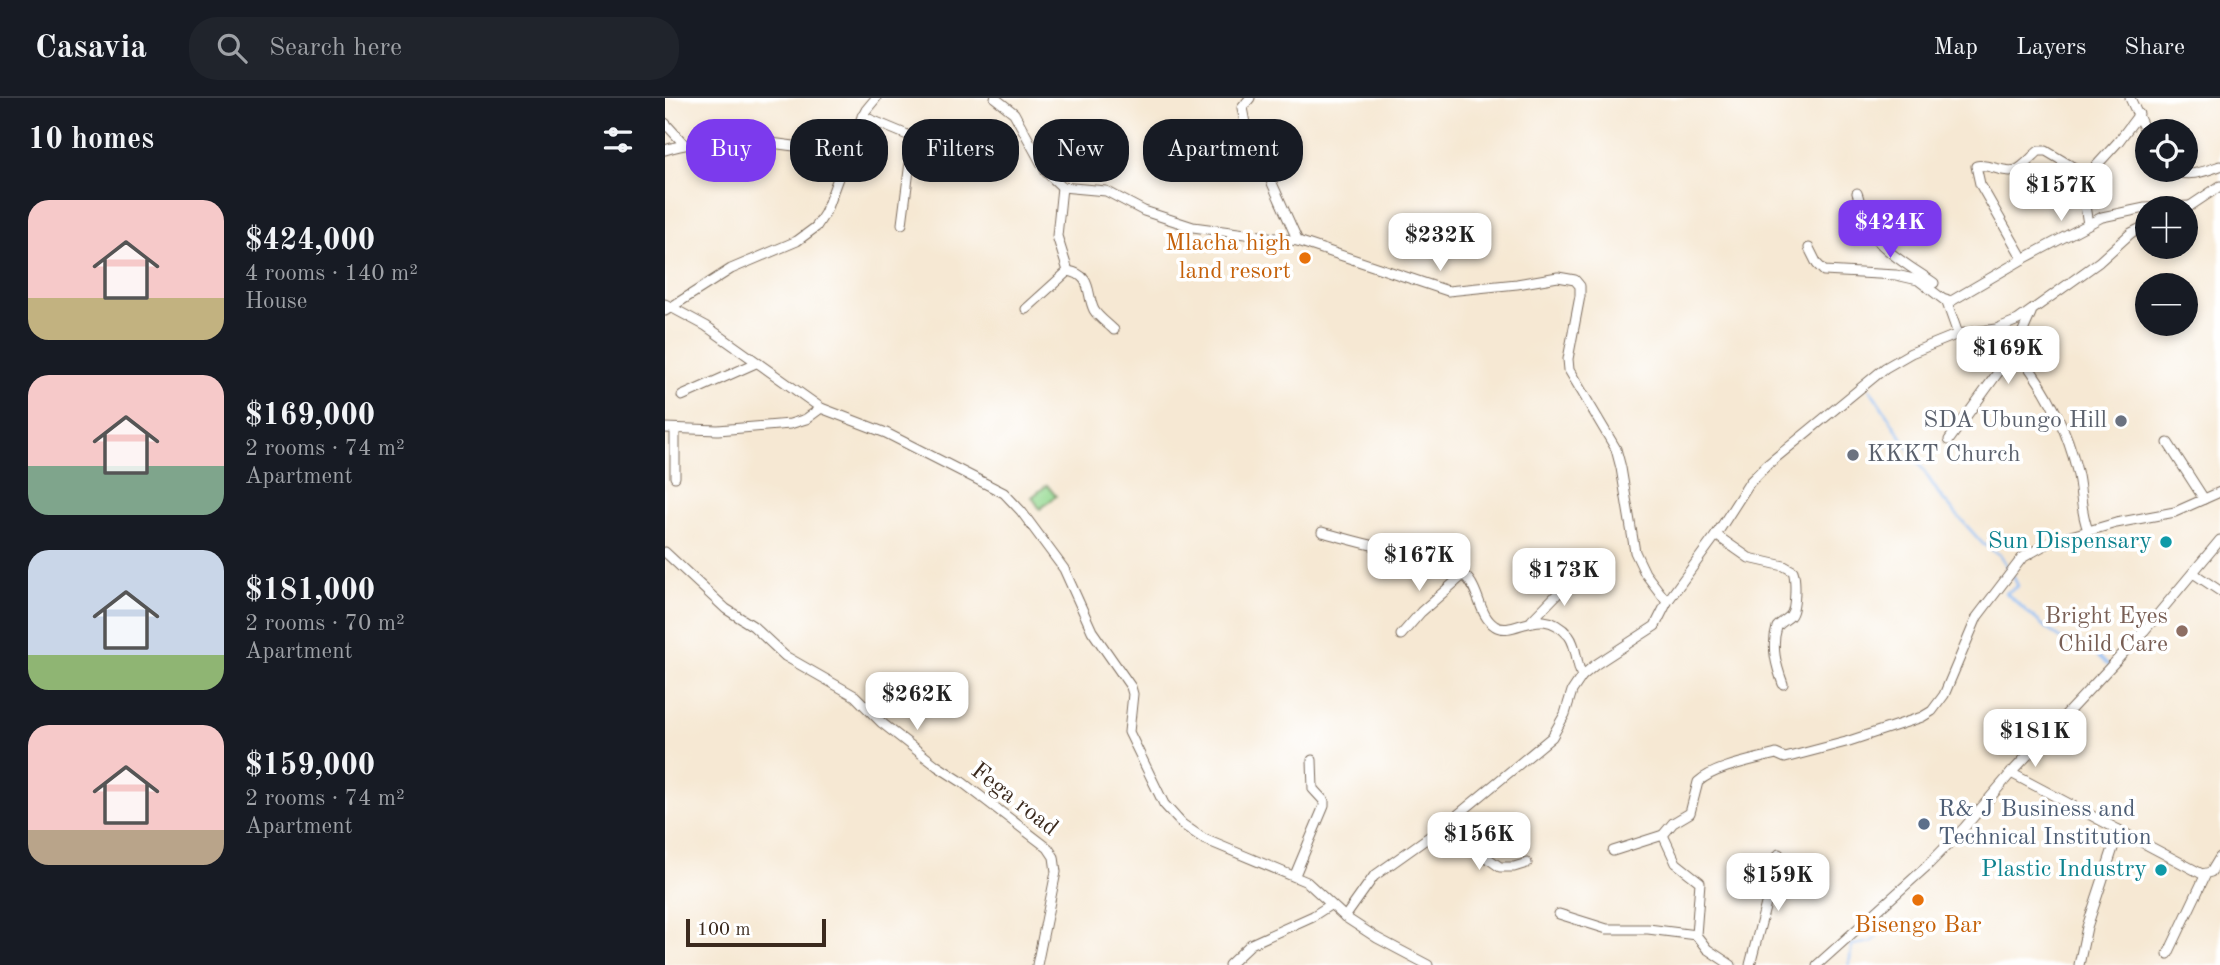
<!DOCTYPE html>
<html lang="en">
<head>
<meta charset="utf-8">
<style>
  body { margin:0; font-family:"Old Standard TT",serif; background:#20242c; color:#f1f3f6; height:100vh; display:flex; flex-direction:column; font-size:26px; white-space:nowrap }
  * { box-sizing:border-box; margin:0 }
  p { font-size:23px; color:#9ea1a6 }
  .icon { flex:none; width:38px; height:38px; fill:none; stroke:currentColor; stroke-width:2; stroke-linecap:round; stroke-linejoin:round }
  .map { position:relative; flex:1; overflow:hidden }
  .drawer { display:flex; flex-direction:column; background:#171b24; width:665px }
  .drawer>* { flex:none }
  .hud { position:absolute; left:21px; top:21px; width:665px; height:63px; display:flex; gap:14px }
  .controls { position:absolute; left:1470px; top:21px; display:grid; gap:14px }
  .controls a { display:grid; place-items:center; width:63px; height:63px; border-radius:50%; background:#171b24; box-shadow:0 4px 10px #0003; font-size:35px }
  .scale { position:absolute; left:21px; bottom:18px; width:140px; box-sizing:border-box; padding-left:7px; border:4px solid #3b2a1e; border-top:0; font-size:19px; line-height:24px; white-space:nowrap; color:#3b2a1e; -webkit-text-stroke:5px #fff; paint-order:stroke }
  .price { position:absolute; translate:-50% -60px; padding:0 16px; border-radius:14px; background:#fff; color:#222; font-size:23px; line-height:46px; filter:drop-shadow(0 2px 4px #0008) }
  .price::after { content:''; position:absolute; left:50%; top:42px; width:21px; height:16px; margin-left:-10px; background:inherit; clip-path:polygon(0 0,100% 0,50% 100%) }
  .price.current { background:#7c3aed; color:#fff }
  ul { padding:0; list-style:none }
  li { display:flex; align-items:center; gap:21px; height:175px; padding:0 28px }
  li span { display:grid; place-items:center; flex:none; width:196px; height:140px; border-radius:21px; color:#555 }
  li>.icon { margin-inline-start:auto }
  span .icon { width:84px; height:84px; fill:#fffc; stroke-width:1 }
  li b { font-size:30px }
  h2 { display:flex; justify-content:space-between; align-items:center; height:84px; padding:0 28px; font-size:30px }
  .pill { padding:0 24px; border-radius:28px; background:#171b24; box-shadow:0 4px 10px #0003; font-size:24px; line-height:63px }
  .pill.current { background:#7c3aed; color:#fff }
  header { display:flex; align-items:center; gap:42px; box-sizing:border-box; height:98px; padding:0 35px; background:#171b24; border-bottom:2px solid #363941 }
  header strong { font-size:33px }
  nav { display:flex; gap:38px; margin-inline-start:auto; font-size:24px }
  .search { width:490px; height:63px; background:#20242c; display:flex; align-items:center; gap:18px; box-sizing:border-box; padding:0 24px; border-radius:28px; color:#9ea1a6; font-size:26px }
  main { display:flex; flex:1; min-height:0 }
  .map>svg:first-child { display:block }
</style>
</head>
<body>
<header>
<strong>Casavia</strong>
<div class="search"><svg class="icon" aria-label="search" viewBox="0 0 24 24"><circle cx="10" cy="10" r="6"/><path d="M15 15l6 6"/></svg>Search here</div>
<nav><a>Map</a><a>Layers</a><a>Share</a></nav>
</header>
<main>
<section class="drawer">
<h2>10 homes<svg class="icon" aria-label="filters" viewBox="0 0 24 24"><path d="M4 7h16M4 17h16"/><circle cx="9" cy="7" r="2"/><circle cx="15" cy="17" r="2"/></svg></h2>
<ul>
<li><span style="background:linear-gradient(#f6c9c9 70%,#c2b280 0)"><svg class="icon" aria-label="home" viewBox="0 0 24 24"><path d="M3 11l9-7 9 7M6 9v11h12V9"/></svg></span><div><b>$424,000</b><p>4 rooms · 140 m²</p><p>House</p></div></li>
<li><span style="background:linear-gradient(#f6c9c9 65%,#7fa58c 0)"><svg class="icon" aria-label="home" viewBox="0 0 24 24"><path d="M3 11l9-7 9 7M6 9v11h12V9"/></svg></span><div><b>$169,000</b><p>2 rooms · 74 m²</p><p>Apartment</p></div></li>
<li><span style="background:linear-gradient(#c9d6e8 75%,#8fb573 0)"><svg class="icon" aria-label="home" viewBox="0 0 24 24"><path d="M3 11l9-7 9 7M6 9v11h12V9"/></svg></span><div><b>$181,000</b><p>2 rooms · 70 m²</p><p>Apartment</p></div></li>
<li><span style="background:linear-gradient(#f6c9c9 75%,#b9a48a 0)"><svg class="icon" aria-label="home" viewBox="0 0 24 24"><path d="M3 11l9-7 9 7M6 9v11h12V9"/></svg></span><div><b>$159,000</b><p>2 rooms · 74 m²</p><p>Apartment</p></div></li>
</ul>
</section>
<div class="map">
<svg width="1555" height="867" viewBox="0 0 1555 867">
  <rect width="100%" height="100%" fill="#fff"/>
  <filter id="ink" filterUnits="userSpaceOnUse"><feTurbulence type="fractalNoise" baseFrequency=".0143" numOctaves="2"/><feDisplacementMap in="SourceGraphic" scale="14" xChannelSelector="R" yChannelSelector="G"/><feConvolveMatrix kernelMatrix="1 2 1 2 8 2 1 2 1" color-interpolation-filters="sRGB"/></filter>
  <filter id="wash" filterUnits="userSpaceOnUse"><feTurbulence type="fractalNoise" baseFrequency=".00686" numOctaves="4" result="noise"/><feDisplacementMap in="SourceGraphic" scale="28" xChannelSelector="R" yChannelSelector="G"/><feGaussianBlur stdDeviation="1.57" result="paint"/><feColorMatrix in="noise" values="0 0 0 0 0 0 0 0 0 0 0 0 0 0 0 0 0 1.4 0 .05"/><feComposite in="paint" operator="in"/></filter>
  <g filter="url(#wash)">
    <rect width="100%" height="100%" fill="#f6e8d3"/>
    <polygon fill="#95d992" stroke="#688258" stroke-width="2" points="382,387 391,398 375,411 367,399"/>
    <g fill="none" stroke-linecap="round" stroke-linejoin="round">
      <g stroke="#87b9f4" stroke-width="2.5">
        <polyline points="1205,291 1276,399 1318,446 1335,457 1345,473"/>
        <polyline points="1348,478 1353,488 1341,495 1382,531 1402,545 1417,545 1445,568"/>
        <polyline points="1184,867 1187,847 1206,844 1212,839"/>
      </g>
    </g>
  </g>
  <g filter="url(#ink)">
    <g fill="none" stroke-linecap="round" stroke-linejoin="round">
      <g stroke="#7c6c5d" stroke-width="11">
        <g id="minor">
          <polyline points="330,0 349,15 381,74 397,89 441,93 479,113 528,129 633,143 783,193 852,186 893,179 910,182 915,188 915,198 903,261 904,272 951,351 956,370 970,454 980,475 1002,504"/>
          <polyline points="585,0 577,10 580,25 633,143"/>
          <polyline points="1465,0 1482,37"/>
          <polyline points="197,18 264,46"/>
          <polyline points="0,25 19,46"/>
          <path d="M0 52C51 35 128 45 179 58"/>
          <path d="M1506 72C1523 80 1538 74 1555 68"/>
          <polyline points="1421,79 1453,44 1474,16"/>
          <path d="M1192 95C1196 105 1196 117 1201 127 1215 152 1246 169 1269 185"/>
          <polyline points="1522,110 1555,88"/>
          <polyline points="237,126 248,41"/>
          <polyline points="1144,150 1152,166 1159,173 1231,177 1253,182 1283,205 1358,161 1437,119 1480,110 1525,108"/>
          <path d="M1358 161 1315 86 1311 68C1323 65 1339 76 1351 72 1359 69 1367 58 1374 53H1381L1418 75 1421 79 1420 108 1423 126"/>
          <path d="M403 173C428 177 421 196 429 212 433 219 443 226 449 232"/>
          <polyline points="1281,202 1293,236"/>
          <polyline points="0,206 41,228 156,310 221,335 339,395 356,413 399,471 427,533 466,589 468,596 464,634 499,706 517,726 539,741 642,784 680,819 712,840 763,867"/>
          <polyline points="361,211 403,173 392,138 397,89"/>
          <polyline points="0,213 66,171 132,143 151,129 160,115 192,29 201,12 211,0"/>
          <path d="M1350 251C1379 287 1401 327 1412 373 1417 393 1415 413 1423 432"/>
          <polyline points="17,298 91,265"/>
          <polyline points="0,330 53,332 125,326 141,321 156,310"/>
          <polyline points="10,331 10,379"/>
          <polyline points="1284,342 1350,251 1366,215"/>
          <polyline points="1503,345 1539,401"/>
          <path d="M657 434C676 439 695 445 715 449 745 455 775 458 800 478 815 491 813 517 830 528 850 540 875 504 904 538 912 548 911 566 917 578"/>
          <path d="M1051 437 1084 460 1119 468 1128 473C1131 481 1131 512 1125 518 1121 522 1116 524 1112 529 1106 549 1111 567 1118 586"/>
          <polyline points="0,454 61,511 88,528 120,558 190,598 217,625 272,668 297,684 383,750 389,759 391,774 372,867"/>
          <polyline points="1528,475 1555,493"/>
          <polyline points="867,522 910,478"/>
          <polyline points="736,537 756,514 798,477"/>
          <polyline points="1346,675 1537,776 1546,774 1555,759"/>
          <polyline points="778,729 835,769 849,769 862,765"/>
          <polyline points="948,753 998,737"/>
          <polyline points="630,777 659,708 659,703 648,691 647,662"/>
          <polyline points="894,816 942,831 983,831 1031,837"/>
          <polyline points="680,819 709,778 778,729 887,639 900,616 907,593 917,578 930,567 990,528 1002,504 1051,437 1085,384 1102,367 1220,270 1246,255 1293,236 1331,231 1353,222 1434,164 1466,135 1482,127"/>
          <polyline points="1503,856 1541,776"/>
          <polyline points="564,867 586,846 648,818 665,807"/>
          <path d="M1066 867 1042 851 1031 837 1035 784 1011 765 998 737 1008 725 1025 715 1033 684C1049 669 1089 662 1111 656L1120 660 1181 644 1257 619 1267 613 1279 597 1312 519 1357 460 1385 444 1451 425 1510 414 1555 394"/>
          <polyline points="1085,867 1114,756"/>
          <polyline points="1152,867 1261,769 1299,730 1346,675 1479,533 1555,442"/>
          <polyline points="1414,867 1422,829 1454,732"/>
        </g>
      </g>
      <use href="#minor" stroke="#fff" stroke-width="9"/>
    </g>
  </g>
  <g fill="#e8710a" stroke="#fff" stroke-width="2.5">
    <circle cx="640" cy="160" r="7"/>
    <circle cx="1253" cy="802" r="7"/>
  </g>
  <g fill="#6b7280" stroke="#fff" stroke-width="2.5">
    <circle cx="1456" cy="323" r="7"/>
    <circle cx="1188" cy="357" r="7"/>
  </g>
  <g fill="#0f9aa8" stroke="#fff" stroke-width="2.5">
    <circle cx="1501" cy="444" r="7"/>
    <circle cx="1496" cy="772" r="7"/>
  </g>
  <circle fill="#8d6e63" stroke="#fff" stroke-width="2.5" cx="1517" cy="533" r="7"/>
  <circle fill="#5c6f8a" stroke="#fff" stroke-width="2.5" cx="1259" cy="726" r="7"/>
  <g text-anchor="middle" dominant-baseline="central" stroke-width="7" stroke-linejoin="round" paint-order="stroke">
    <g font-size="24" fill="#c56008" stroke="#fff" text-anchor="end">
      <text x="626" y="146">Mlacha high<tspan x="626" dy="28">land resort</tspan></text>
      <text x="1253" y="828" text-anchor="middle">Bisengo Bar</text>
    </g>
    <g font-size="24" fill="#5b616d" stroke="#fff" text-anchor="end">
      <text x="1442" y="323">SDA Ubungo Hill</text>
      <text x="1202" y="357" text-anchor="start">KKKT Church</text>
    </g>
    <g font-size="24" fill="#0d838f" stroke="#fff" text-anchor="end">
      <text x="1487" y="444">Sun Dispensary</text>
      <text x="1482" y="772">Plastic Industry</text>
    </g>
    <g font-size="24" fill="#785e54" stroke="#fff" text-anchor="end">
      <text x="1503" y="519">Bright Eyes<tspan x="1503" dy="28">Child Care</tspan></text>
    </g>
    <g font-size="24" fill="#3b2a1e" stroke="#fff">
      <text transform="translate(349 702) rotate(38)">Fega road</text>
    </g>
    <g font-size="24" fill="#4e5e75" stroke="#fff" text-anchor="start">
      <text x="1273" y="712">R&amp; J Business and<tspan x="1273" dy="28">Technical Institution</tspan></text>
    </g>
  </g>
</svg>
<div class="controls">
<a><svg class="icon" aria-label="locate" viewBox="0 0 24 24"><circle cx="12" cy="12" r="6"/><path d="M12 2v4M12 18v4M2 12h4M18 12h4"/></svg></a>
<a>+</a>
<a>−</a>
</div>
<div class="scale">100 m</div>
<b class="price" style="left:1396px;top:125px">$157K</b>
<b class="price current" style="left:1225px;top:162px">$424K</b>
<b class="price" style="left:775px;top:175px">$232K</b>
<b class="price" style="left:1343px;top:288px">$169K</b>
<b class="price" style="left:754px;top:495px">$167K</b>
<b class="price" style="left:899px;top:510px">$173K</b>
<b class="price" style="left:252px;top:634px">$262K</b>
<b class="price" style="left:1370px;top:671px">$181K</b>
<b class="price" style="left:814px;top:774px">$156K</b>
<b class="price" style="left:1113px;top:815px">$159K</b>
<div class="hud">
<a class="pill current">Buy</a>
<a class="pill">Rent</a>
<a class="pill">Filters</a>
<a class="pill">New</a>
<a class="pill">Apartment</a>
</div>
</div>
</main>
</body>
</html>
